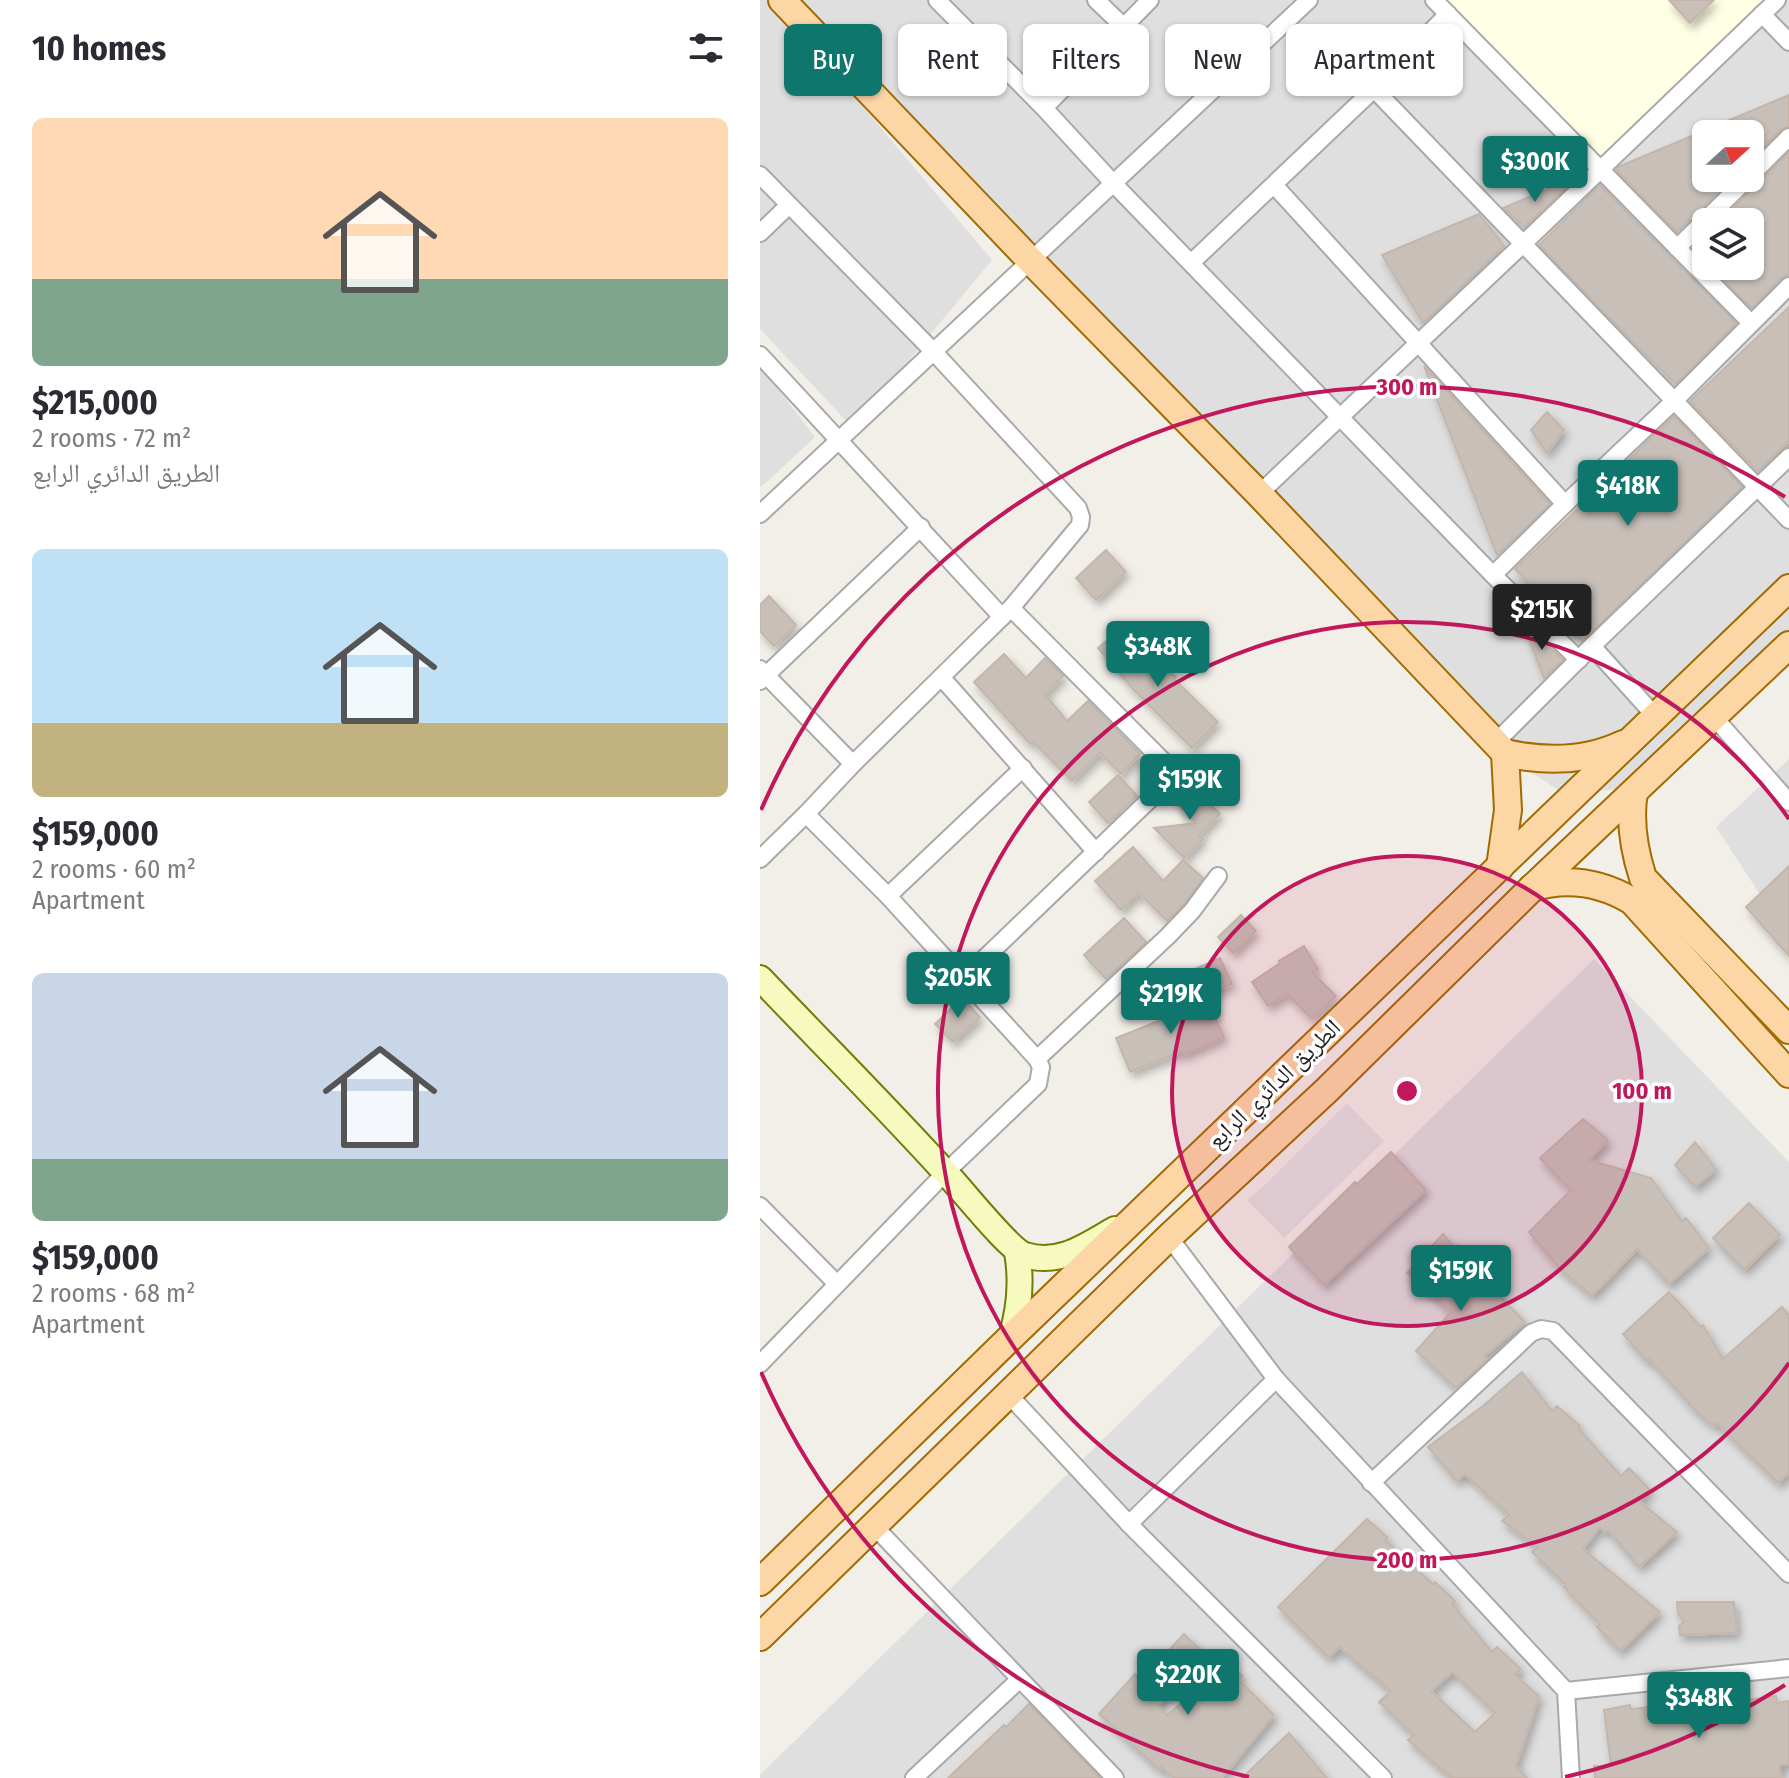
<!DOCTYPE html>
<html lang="en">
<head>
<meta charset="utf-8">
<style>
  body { margin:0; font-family:"Fira Sans Condensed","Noto Naskh Arabic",sans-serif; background:#f2f2f3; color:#2b2b33; height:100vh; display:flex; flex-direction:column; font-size:30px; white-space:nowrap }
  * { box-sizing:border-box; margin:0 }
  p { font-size:26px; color:#7c7c81 }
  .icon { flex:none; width:44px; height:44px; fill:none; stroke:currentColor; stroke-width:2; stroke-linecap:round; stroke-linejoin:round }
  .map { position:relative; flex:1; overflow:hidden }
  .panel { display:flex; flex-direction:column; background:#fff; width:760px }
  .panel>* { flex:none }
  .top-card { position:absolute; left:24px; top:24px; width:760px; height:72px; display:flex; gap:16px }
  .needle { width:52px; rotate:69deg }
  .controls { position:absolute; left:932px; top:120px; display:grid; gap:16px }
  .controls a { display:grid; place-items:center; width:72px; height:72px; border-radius:12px; background:#fff; box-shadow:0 2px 6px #0004; font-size:40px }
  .price { position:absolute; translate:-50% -68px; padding:0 18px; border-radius:8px; background:#0f766e; color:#fff; font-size:26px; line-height:52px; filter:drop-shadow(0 2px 4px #0008) }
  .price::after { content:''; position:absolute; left:50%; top:48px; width:24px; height:18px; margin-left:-12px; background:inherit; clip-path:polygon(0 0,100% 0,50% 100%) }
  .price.active { background:#222; color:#fff }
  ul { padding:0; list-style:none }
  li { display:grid; align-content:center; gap:16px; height:424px; padding:0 32px }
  li span { display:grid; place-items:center; height:248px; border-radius:12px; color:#555 }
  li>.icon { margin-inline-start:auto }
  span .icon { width:144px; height:144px; fill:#fffc; stroke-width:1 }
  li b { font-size:34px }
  h2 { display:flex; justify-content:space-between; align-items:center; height:96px; padding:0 32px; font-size:34px }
  .chip { padding:0 28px; border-radius:12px; background:#fff; box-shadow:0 2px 6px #0004; font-size:28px; line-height:72px }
  .chip.active { background:#0f766e; color:#fff }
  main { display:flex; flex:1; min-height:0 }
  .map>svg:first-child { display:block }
</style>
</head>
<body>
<main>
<section class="panel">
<h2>10 homes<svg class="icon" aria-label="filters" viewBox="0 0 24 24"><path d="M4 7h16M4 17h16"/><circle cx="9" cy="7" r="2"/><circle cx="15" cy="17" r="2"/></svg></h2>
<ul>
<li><span style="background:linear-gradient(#ffd9b3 65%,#7fa58c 0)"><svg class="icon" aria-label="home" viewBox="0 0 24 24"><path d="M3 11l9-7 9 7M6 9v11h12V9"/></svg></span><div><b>$215,000</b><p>2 rooms · 72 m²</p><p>الطريق الدائري الرابع</p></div></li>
<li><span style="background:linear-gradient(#bfe0f5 70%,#c2b280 0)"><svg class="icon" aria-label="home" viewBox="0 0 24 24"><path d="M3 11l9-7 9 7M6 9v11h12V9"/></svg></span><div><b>$159,000</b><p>2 rooms · 60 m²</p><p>Apartment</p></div></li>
<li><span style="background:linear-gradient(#c9d6e8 75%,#7fa58c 0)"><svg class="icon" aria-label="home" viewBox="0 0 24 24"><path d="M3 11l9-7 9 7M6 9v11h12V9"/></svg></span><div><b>$159,000</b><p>2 rooms · 68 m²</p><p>Apartment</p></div></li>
</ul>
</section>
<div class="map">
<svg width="1029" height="1778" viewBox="0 0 1029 1778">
  <defs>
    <filter id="shadow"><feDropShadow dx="3.5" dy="5.5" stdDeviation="4" flood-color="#0004"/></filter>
  </defs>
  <rect width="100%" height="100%" fill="#f2efe9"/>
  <g fill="#e0dfdf" fill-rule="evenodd">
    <polygon points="0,0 13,0 232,260 93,428 0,329"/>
    <path d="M24 0H1029V636L873 785 849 790 819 792 797 789 761 766ZM946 134H990V178H946ZM946 222H990V266H946Z"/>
    <polygon points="0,366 55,437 0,488"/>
    <polygon points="1029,759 1029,939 956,827"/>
    <polygon points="834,959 1029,1162 1029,1778 0,1778 0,1775"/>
  </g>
  <polygon fill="#ffffe5" points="677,0 1014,0 839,165"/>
  <polygon fill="#e2e2e2" points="587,1103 624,1141 524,1238 487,1200 505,1185"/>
  <g fill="#c7bfb8" stroke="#c4b6ab" stroke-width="2" fill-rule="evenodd" filter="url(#shadow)">
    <polygon points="909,0 954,0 930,23"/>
    <polygon points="1029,95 1029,126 1021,129 990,160 990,134 946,134 946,178 972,178 917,232 856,170 860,166"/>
    <polygon points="1029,153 1029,274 1021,278 992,308 950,266 990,266 990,222 959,222"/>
    <polygon points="817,177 765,227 743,208"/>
    <polygon points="840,185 976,323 916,384 878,347 779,245"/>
    <polygon points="719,214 744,246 663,323 622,255"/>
    <polygon points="1029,307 1029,441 998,471 930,401"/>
    <polygon points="664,366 790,504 737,555"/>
    <polygon points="787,412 804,430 787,453 771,430"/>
    <polygon points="914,416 982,487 822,641 755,569"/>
    <polygon points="346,550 366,572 336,600 316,578"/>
    <polygon points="9,596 36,625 14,646 0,631 0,605"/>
    <polygon points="760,617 803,660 784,678"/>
    <polygon points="362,627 392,662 401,671 407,668 416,677 414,679 458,722 432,748 372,688 338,648"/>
    <polygon points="244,654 266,678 285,658 303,676 285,694 307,721 328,701 380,754 361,774 340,753 312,781 273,742 270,744 214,682"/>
    <polygon points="358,775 377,796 348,823 329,802"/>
    <polygon points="431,785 460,814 439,835 443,839 424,858 394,828 436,823 414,801"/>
    <polygon points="373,847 403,881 423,860 443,878 424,904 407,921 379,893 361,910 335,881"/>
    <polygon points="1029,866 1029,956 986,907"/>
    <polygon points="481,915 496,931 473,953 458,937"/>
    <polygon points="364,918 386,942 346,979 324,955"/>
    <polygon points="544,946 558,969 552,972 576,996 552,1019 527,994 508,1006 492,982 520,963 519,961"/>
    <polygon points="460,958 472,984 447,995 435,969"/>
    <polygon points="446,997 464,1037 423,1055 421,1052 370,1072 356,1038 406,1018 405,1015"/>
    <polygon points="202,998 220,1017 193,1042 175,1024"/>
    <polygon points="823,1119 848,1140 829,1160 891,1178 922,1221 926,1218 949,1248 909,1284 877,1249 832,1296 801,1270 769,1232 811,1190 780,1158"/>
    <polygon points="935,1142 956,1169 935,1187 915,1165"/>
    <polygon points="631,1152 666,1190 564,1285 529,1247 595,1182 597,1184"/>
    <polygon points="989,1203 1020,1235 984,1270 953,1238"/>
    <polygon points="683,1234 725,1283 726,1282 765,1322 724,1356 727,1359 696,1388 656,1351 691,1312 647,1273"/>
    <polygon points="909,1292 941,1327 943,1325 963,1359 1022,1307 1029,1315 1029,1473 1018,1483 957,1423 954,1426 929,1405 930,1404 889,1359 887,1361 863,1334"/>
    <polygon points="762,1372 792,1411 797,1406 820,1426 818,1428 861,1476 869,1468 891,1491 879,1501 917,1532 879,1567 848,1530 845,1532 840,1527 823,1549 900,1612 860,1651 837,1627 840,1624 804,1587 806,1585 772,1552 778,1547 742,1521 749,1515 705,1474 697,1481 668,1447 723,1406"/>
    <path d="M607 1519 628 1538 625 1540 673 1584 675 1582 695 1601 692 1604 732 1652 737 1647 761 1669 755 1675 779 1696 756 1766 767 1778H692L648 1740 654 1735 619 1702 631 1691 579 1647 569 1658 518 1607ZM693 1672 735 1713 715 1732 671 1691Z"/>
    <polygon points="917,1602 974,1602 977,1633 920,1635 919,1626 924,1622 918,1614"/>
    <polygon points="424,1634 446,1655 398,1706 407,1715 468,1665 483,1676 479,1680 514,1715 462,1778 413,1778 402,1767 400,1770 339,1714 375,1674 381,1680"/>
    <polygon points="967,1696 968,1703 1016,1696 1017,1703 1029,1701 1029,1765 1019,1765 1022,1778 835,1778 834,1766 851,1766 844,1710 870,1705 871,1709 940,1702 939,1700"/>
    <polygon points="269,1704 340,1778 188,1778 244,1725 246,1727"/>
    <polygon points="529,1733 567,1778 482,1778"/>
  </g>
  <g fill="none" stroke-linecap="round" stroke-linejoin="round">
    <g stroke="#a9a9a9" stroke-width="20">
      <g id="street">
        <polyline points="177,0 284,108 353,183 733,575 819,660"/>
        <polyline points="336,0 363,26"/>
        <polyline points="674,0 991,323"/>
        <polyline points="1002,14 1029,42"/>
        <polyline points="614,89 1029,520"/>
        <polyline points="284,108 390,0"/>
        <polyline points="0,175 173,351 318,508 321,517 320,525 251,608 93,764 46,814 0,859"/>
        <polyline points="990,176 1029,137"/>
        <polyline points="514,185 805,504"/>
        <polyline points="0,233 29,205"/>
        <polyline points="917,248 988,178"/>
        <polyline points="431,263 614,89 688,14"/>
        <polyline points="0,355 242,617"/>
        <polyline points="499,494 764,243 1017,0"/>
        <polyline points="0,514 549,0"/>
        <polyline points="733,575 805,504 914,401 1029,286"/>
        <polyline points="832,646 896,717"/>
        <polyline points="0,669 93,764"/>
        <polyline points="182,678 336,852"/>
        <polyline points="0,681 161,527"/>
        <polyline points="953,716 1029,802"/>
        <polyline points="736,742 832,646 1029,457"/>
        <polyline points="46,814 128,896 277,1059"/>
        <polyline points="128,896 263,768"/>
        <polyline points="204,978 409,781 410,772 406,764 251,608"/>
        <polyline points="0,1206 77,1284"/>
        <polyline points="409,1237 516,1379"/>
        <polyline points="0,1364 186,1172 278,1084 281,1067 277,1059 408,936 432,911 458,876"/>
        <polyline points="249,1395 369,1524 623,1778"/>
        <polyline points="611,1483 771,1333 781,1329 793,1331 1029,1574"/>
        <polyline points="369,1524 516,1379 806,1691 811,1778"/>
        <polyline points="113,1525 260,1679 154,1778"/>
        <polyline points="260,1679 355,1778"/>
        <polyline points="806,1691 1029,1668"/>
      </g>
    </g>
    <g stroke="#707d05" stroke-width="28">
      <g id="secondary">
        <path d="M0 978C62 1043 125 1106 185 1172 201 1188 248 1249 265 1255 299 1266 327 1245 355 1229"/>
        <path d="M251 1337C260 1308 262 1281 257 1252"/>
      </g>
    </g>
    <g stroke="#a06b00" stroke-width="30">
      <g id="primary">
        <path d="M22 0 270 260 499 494 745 753C785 762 825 762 863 744"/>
        <path d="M874 792C869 821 874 850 883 878L1029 1030"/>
        <polyline points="740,867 748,810 745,753"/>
        <path d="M772 888C807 877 840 882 872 901L1029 1074"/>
        <polyline points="0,1582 251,1337 1029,588"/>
        <polyline points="0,1637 409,1237 567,1090 772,888 1029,645"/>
      </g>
    </g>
    <use href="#street" stroke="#fff" stroke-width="16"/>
    <use href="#secondary" stroke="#f7fabf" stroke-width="24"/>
    <use href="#primary" stroke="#fcd6a4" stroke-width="26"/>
  </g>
  <circle cx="647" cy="1091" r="235" fill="#c2185b" fill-opacity=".12"/>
  <g fill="none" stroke="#c2185b" stroke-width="4">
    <circle cx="647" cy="1091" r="235"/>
    <path d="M1029 1363A469 469 0 1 1 1029 819"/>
    <path d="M1025 1685A704 704 0 0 1 805 1777M489 1777A704 704 0 0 1 1 1372M1 810A704 704 0 0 1 1025 497"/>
  </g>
  <g text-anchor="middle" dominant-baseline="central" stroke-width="7" stroke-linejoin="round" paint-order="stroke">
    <g font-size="24" fill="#222" stroke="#fff">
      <text transform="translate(514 1084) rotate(-44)">الطريق الدائري الرابع</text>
    </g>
  </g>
  <circle cx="647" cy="1091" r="12" fill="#c2185b" stroke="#fff" stroke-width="4"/>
  <g font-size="24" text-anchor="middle" font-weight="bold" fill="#c2185b" stroke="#fff" stroke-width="7" stroke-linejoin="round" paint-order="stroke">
    <text x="647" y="395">300 m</text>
    <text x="882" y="1099">100 m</text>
    <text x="647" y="1568">200 m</text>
  </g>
</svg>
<div class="controls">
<a><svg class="needle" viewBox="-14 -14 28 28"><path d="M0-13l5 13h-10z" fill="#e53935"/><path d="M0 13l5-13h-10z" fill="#7c7c81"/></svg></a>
<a><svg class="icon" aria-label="layers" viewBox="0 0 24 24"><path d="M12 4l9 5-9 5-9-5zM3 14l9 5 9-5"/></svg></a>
</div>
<b class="price" style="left:775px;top:204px">$300K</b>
<b class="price" style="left:868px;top:528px">$418K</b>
<b class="price active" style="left:782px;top:652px">$215K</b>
<b class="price" style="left:398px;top:689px">$348K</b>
<b class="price" style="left:430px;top:822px">$159K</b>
<b class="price" style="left:198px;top:1020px">$205K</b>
<b class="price" style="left:411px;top:1036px">$219K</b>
<b class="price" style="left:701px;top:1313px">$159K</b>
<b class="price" style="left:428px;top:1717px">$220K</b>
<b class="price" style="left:939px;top:1740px">$348K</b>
<div class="top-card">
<a class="chip active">Buy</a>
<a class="chip">Rent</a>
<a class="chip">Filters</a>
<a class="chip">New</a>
<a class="chip">Apartment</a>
</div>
</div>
</main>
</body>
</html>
